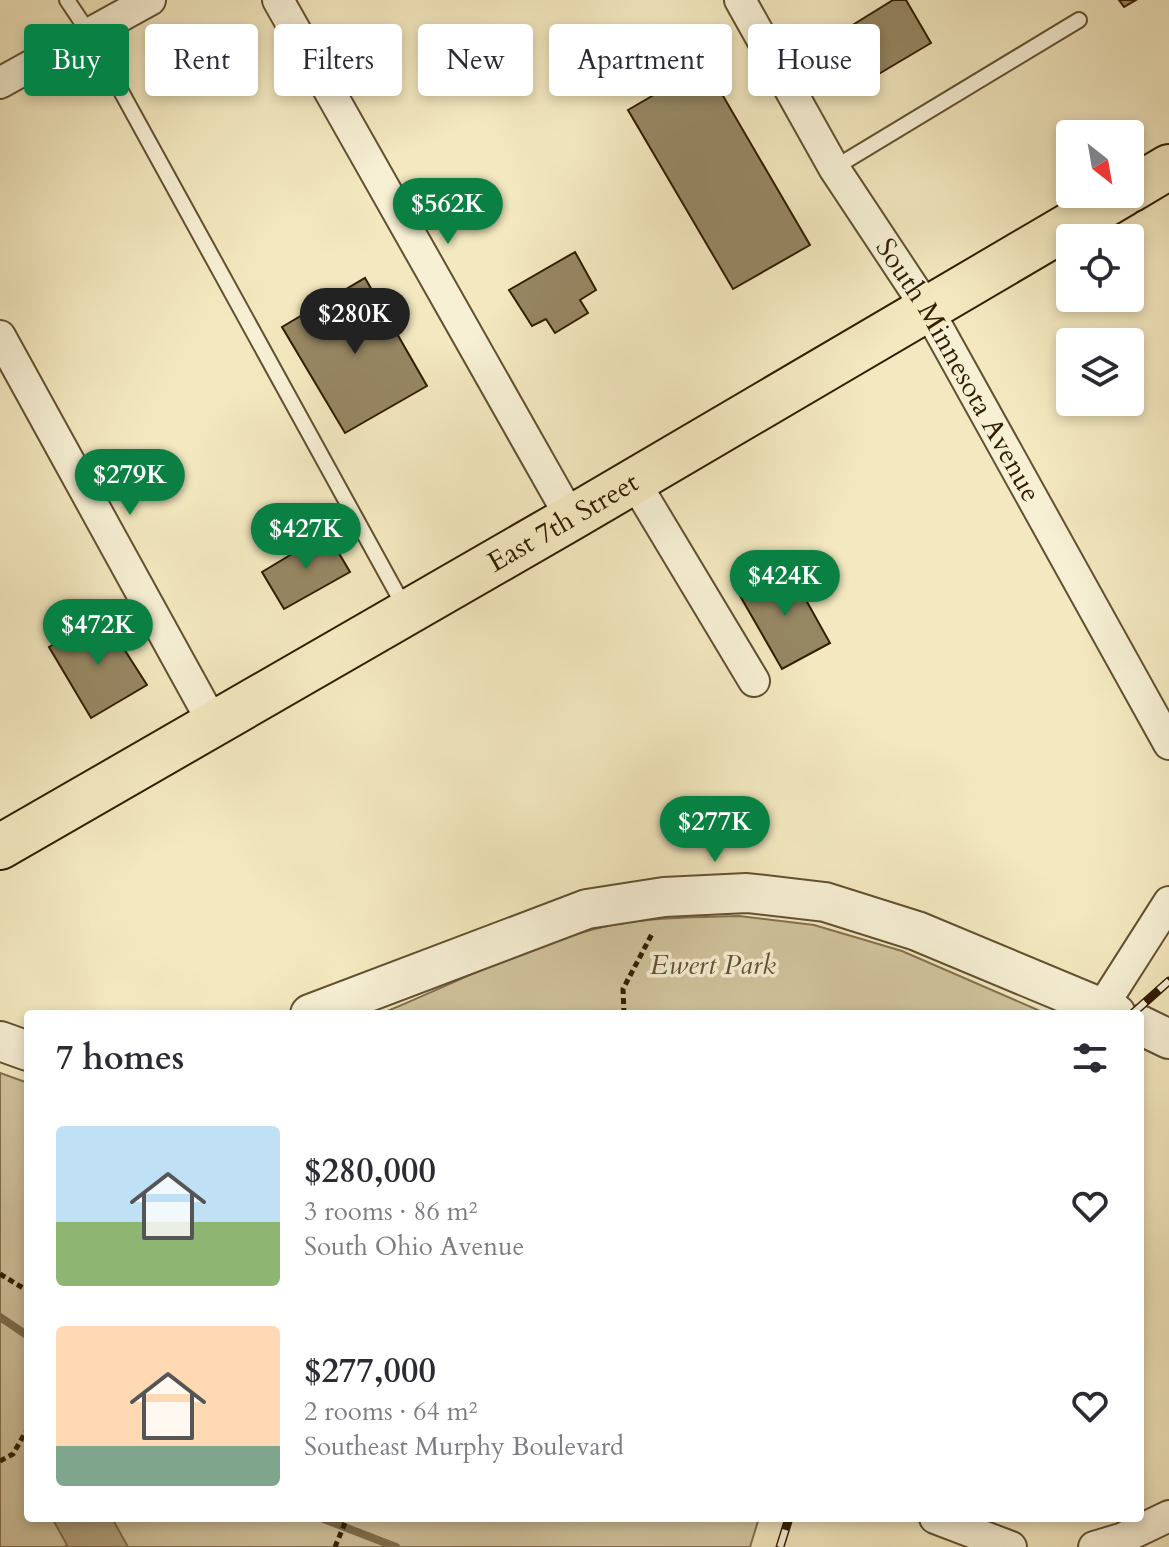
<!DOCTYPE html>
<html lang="en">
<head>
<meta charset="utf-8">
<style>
  body { margin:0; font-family:Cardo,serif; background:#f2f2f3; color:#2b2b33; height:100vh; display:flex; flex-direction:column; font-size:30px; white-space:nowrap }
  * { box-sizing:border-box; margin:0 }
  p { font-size:26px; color:#7c7c81 }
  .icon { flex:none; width:44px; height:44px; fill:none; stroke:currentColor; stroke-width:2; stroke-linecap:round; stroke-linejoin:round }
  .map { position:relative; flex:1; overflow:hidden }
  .sheet { position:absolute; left:24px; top:1010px; width:1120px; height:512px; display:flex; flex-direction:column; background:#fff; border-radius:8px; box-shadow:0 4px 12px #0003 }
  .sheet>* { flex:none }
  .banner { position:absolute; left:24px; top:24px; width:1122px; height:72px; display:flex; gap:16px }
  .needle { width:52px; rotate:149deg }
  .tools { position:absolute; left:1056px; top:120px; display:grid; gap:16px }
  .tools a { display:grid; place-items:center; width:88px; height:88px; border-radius:8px; background:#fff; box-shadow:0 4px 12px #0003; font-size:40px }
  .price { position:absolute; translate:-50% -68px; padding:0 18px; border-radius:28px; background:#0b8043; color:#fff; font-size:26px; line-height:52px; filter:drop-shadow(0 2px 4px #0008) }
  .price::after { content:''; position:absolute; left:50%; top:48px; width:24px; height:18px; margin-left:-12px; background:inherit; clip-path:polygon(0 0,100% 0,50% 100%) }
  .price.on { background:#222; color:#fff }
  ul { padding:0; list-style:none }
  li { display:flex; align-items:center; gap:24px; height:200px; padding:0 32px }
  li span { display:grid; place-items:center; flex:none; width:224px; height:160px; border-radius:8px; color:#555 }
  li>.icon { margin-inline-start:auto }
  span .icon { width:96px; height:96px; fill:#fffc; stroke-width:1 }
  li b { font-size:34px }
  h2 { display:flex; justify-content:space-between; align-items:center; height:96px; padding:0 32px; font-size:34px }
  .pill { padding:0 28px; border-radius:8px; background:#fff; box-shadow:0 4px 12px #0003; font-size:28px; line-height:72px }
  .pill.on { background:#0b8043; color:#fff }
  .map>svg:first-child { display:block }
</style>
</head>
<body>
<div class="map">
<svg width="1169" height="1547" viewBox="0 0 1169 1547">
  <rect width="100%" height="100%" fill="#f3e8bf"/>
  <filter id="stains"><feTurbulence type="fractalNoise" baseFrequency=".0025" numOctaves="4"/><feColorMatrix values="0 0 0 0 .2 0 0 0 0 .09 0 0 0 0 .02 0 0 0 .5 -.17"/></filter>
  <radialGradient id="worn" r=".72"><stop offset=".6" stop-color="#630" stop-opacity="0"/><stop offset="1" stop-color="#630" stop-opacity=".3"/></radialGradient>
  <g fill="#d2c59f" stroke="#827150" stroke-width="2">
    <path d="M739 916 814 925 902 951 1047 1014H380C459 982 543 936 628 922 665 917 702 917 739 916Z"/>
    <polygon points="0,1073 28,1083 28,1518 759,1518 750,1547 0,1547"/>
  </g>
  <polygon fill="#b1a37e" stroke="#7e6d4c" stroke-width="2" points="52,1518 112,1518 128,1547 64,1547 67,1545"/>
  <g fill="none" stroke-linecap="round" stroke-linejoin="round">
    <g stroke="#7e6d4c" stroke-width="8">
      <polyline points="0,1317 28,1336"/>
      <polyline points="321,1518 396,1547"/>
    </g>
  </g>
  <g fill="#968763" stroke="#311d00" stroke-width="2">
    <polygon points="893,0 906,0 931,43 850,91 822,44"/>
    <polygon points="1119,0 1136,0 1124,7"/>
    <polygon points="705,65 810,245 733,289 628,110"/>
    <polygon points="575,252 596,290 580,300 588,313 555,333 546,319 532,326 509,290"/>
    <polygon points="365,278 427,386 345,433 282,327"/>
    <polygon points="327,533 350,572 284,609 262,572"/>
    <polygon points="787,566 830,643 782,669 739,594"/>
    <polygon points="103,616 147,685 91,718 49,647"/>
  </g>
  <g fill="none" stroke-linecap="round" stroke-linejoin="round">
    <g stroke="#625030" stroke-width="18">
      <g id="service">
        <polyline points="67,0 89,33 405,608"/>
        <polyline points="834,168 1079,20"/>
      </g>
    </g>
    <g stroke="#625030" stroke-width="34">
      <g id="minor">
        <polyline points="278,0 571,518"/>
        <path id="s1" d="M740 0 834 168 928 310 1169 744"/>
        <polyline points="0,83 150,0"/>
        <polyline points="0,336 213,723"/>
        <polyline points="634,481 754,681"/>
        <polyline points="1102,1007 1169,902"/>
        <polyline points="935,1518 1011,1547"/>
        <polyline points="1094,1547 1121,1539 1169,1516"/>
      </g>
    </g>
    <g stroke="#625030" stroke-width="42">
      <g id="tertiary">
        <polyline points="310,1014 587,909 664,897 747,893 825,902 917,931 1116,1014"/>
        <polyline points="1140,1025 1169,1039"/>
        <polyline points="0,1041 28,1051"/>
      </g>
    </g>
    <g stroke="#311d00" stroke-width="48">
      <g id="primary">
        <polyline points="1130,190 1169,167"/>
        <path id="s2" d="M0 847 571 518 1123 194"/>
      </g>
    </g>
    <g stroke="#311d00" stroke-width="5" stroke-dasharray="6 4" stroke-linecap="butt">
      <polyline points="624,1014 623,989 653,932"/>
      <polyline points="0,1274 28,1291"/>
      <polyline points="0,1461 13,1454 28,1428"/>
      <polyline points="335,1547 347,1518"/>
    </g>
    <use href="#service" stroke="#f7f0d5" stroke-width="14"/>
    <use href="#minor" stroke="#f7f0d5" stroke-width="30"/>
    <use href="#tertiary" stroke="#f7f0d5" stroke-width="38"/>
    <use href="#primary" stroke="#f3e8bf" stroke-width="44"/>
    <g stroke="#311d00" stroke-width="9">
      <g id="rail">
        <polyline points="1132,1014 1169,981"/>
        <polyline points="780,1547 789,1518"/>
      </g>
    </g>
    <use href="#rail" stroke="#f7f0d5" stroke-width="6" stroke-dasharray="18" stroke-linecap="butt"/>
  </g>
  <g text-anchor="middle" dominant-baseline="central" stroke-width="7" stroke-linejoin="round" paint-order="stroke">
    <g font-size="28" fill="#311d00" stroke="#f7f0d5">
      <text stroke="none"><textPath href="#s1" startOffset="430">South Minnesota Avenue</textPath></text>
      <text stroke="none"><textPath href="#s2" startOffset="650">East 7th Street</textPath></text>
    </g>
    <g font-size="28" font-style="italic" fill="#614f30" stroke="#f7f0d5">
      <text x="713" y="965">Ewert Park</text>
    </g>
  </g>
  <rect width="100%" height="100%" filter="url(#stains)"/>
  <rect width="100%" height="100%" fill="url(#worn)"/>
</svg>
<div class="tools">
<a><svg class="needle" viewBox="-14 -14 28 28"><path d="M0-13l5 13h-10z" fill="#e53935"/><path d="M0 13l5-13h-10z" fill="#7c7c81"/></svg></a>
<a><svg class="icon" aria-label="locate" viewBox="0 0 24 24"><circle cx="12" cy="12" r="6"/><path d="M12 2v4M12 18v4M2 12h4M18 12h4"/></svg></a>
<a><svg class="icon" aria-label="layers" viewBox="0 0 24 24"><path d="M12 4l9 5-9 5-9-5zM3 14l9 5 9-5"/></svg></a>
</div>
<b class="price" style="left:448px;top:246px">$562K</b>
<b class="price on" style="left:355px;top:356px">$280K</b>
<b class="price" style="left:130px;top:517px">$279K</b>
<b class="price" style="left:306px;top:571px">$427K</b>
<b class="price" style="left:785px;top:618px">$424K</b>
<b class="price" style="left:98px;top:667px">$472K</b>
<b class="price" style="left:715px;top:864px">$277K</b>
<div class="banner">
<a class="pill on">Buy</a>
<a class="pill">Rent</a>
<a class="pill">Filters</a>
<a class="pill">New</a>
<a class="pill">Apartment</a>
<a class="pill">House</a>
</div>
<section class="sheet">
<h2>7 homes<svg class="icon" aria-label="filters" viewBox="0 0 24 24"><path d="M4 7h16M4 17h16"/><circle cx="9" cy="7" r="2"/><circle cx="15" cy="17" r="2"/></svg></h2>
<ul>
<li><span style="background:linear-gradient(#bfe0f5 60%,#8fb573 0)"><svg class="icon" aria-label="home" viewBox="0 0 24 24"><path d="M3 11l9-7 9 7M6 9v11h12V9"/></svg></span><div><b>$280,000</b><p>3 rooms · 86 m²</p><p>South Ohio Avenue</p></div><svg class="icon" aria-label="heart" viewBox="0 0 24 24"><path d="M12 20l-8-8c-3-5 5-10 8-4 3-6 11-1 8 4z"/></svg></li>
<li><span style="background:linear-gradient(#ffd9b3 75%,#7fa58c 0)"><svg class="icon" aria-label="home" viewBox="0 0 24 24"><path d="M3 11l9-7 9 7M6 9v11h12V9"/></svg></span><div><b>$277,000</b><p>2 rooms · 64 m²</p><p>Southeast Murphy Boulevard</p></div><svg class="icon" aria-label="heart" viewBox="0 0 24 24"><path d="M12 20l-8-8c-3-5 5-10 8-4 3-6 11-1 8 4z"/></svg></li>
</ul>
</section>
</div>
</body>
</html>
